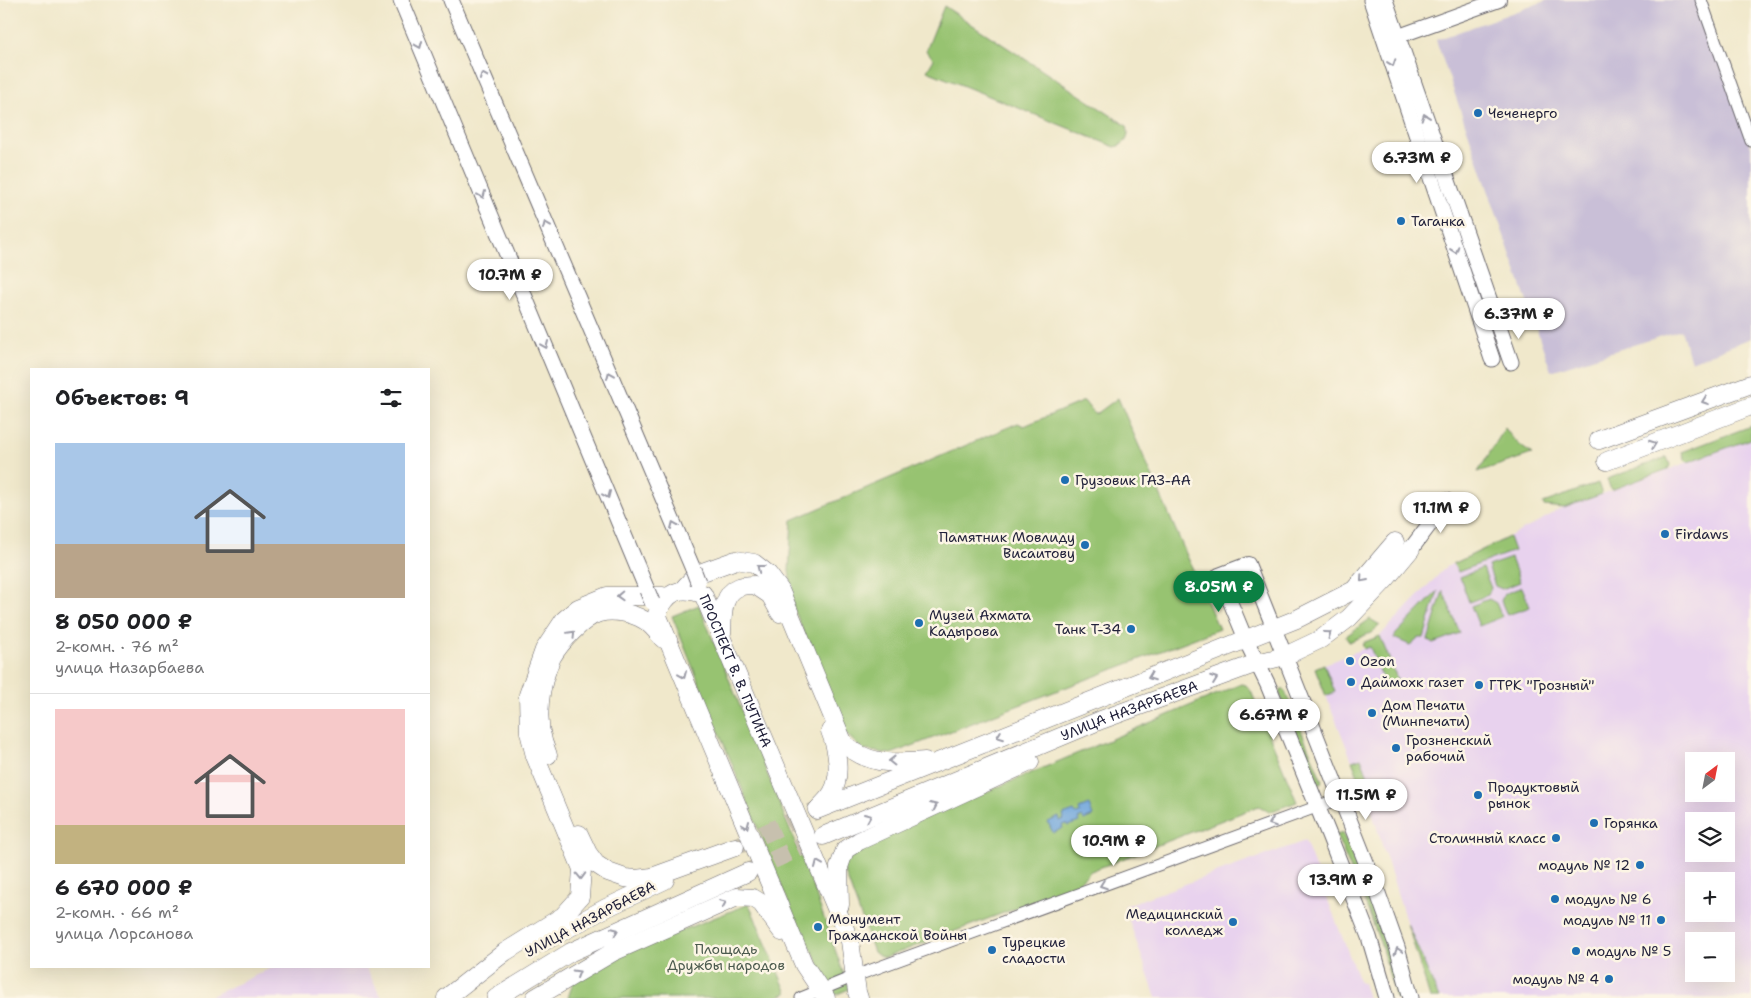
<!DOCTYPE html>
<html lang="ru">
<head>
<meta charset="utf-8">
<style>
  body { margin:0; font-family:"Shantell Sans",sans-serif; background:#f2f2f2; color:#202124; height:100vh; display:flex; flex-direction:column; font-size:19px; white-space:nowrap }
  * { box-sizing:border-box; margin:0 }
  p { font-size:16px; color:#757577 }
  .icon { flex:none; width:28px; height:28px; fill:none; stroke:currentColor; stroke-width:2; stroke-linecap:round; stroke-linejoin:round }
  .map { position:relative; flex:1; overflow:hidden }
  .details { position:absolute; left:30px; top:368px; width:400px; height:600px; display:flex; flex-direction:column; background:#fff; border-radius:0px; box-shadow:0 5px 20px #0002 }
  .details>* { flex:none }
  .needle { width:32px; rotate:32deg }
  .buttons { position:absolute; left:1685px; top:752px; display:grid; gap:10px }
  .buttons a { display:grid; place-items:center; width:50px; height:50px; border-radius:0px; background:#fff; box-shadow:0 5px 20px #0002; font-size:25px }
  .price { position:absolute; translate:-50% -42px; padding:0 11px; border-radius:18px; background:#fff; color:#222; font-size:16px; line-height:32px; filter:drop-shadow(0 1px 2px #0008) }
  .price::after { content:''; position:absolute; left:50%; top:30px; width:15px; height:11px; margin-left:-8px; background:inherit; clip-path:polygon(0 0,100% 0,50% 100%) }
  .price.selected { background:#0b8043; color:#fff }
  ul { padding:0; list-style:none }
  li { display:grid; align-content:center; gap:10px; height:265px; padding:0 25px }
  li+li { border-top:1px solid #e0e0e0 }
  li span { display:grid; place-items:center; height:155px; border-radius:0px; color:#555 }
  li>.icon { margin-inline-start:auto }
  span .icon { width:90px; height:90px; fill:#fffc; stroke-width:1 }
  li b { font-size:21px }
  h2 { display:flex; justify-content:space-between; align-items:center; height:60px; padding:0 25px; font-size:21px }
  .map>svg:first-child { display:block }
</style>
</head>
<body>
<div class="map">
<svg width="1751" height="998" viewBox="0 0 1751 998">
  <rect width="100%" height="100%" fill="#fcf5e5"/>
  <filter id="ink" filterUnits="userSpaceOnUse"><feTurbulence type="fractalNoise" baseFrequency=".02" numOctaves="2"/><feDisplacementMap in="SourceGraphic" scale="10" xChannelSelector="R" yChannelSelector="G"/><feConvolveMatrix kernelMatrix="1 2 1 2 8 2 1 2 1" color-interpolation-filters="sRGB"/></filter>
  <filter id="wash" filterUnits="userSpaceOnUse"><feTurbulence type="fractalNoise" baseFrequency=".0096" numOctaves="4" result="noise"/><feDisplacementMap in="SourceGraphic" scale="20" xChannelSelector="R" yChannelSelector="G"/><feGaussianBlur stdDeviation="1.12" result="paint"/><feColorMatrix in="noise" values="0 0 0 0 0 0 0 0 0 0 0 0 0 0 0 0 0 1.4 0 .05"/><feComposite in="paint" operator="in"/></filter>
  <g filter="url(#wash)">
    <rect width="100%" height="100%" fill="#f0e8cb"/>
    <g fill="#e8d2ee" fill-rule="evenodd">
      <path d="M1751 439V998H1430L1370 806 1315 668 1370 646 1446 567 1535 524 1556 511ZM1694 761H1726V794H1694ZM1694 821H1726V854H1694ZM1694 881H1726V914H1694ZM1694 941H1726V974H1694Z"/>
      <polygon points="1305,841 1360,983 1363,983 1368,998 1156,998 1124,906"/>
      <polygon points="276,966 365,966 382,998 206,998"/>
    </g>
    <polygon fill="#c9bfd7" points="1548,0 1698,0 1751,147 1751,338 1691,362 1681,330 1551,371 1436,40"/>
    <g fill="#97c371" stroke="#5c7256">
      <path d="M944 6 1127 126C1130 138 1126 144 1115 147L927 71 934 59 926 51Z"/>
      <polygon points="1118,398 1219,629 891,754 863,750 846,734 794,609 789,570 792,520 1018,423 1024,426 1084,401 1095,415"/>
      <polygon points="1751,426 1751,439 1688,462 1685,460 1682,452"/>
      <path d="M1505 428C1512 439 1520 446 1532 454L1478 472Z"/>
      <polygon points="1667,457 1670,465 1668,469 1611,490 1607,479"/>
      <polygon points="1598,483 1602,494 1564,508 1544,506 1543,503"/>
      <polygon points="1509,537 1514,551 1458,572 1453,564"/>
      <polygon points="1511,558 1520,582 1502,589 1495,586 1488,566"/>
      <polygon points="1483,568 1491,588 1488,595 1469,602 1460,577"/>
      <polygon points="1522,587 1530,607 1507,615 1501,601 1504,594"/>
      <polygon points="1438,591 1424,638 1418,638 1410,645 1394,638 1396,634"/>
      <polygon points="1443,591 1460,633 1433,643 1428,640"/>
      <polygon points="1489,599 1496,603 1502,617 1479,626 1471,606"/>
      <polygon points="699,605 812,884 849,989 835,995 790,907 672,616"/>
      <polygon points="1370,619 1380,625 1373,632 1349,642 1346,636"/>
      <polygon points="1380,636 1398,681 1386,687 1370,647 1364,649 1362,643"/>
      <polygon points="1324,664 1335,692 1326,696 1315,668"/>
      <polygon points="1241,684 1246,685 1251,691 1297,802 1269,812 1259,806 1091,871 1075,886 884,958 879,956 874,952 841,862 873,840"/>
      <polygon points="1283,689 1285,691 1322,781 1321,784 1316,784 1279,692"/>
      <polygon points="1361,758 1372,786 1363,789 1352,761"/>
      <polygon points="1343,833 1371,899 1387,943 1403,998 1396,998 1381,945 1365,902 1336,835"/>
      <polygon points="749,904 787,993 774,998 568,998 573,982 619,955"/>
      <polygon points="1407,923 1439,998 1430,998"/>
    </g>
    <polygon fill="#6ea5dc" stroke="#48648c" points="1089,805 1093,816 1084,820 1082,817 1078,819 1079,822 1068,826 1066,824 1062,825 1063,828 1053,833 1048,822 1059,817 1060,821 1064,819 1063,815 1074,811 1076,814 1080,813 1079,809"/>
  </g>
  <g filter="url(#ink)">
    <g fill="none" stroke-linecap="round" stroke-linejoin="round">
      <g stroke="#c7c0ae" stroke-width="18" stroke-dasharray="18 9" stroke-linecap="butt">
        <polyline points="737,846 817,810"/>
        <polyline points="748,872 822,837"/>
      </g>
      <g stroke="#6a676d" stroke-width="13">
        <g id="minor">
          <polyline points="1701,0 1751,141"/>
          <polyline points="801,998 855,976 1341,798"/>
        </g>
      </g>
      <g stroke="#6a676d" stroke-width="16">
        <g id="tertiary">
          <polyline points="1388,40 1499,0"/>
          <polyline points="1246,640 1219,575 1248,564 1274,629"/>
        </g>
      </g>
      <g stroke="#6a676d" stroke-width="17">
        <g id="secondary">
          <polyline points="401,0 647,590"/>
          <polyline points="451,0 693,569"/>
          <polyline points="1371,0 1492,359"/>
          <polyline points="1385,0 1511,362"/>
          <polyline points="1411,549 1447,501"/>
          <polyline points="1274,629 1375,885 1397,947 1411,998"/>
          <polyline points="1246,640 1268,685 1329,835 1369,937 1387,998"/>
        </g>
      </g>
      <g stroke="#6a676d" stroke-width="19">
        <g id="primary">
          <polyline points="1599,440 1751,384"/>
          <polyline points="1607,461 1751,406"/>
          <path d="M685 587 697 574 736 560 754 563 768 574 780 590 844 744C871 766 891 763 925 761"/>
          <path d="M722 633C723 617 721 594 739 587 744 585 751 585 755 585L770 595 780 613"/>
          <path d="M548 755C541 739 538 719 540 702 541 687 546 671 552 657 560 643 583 618 599 613 613 609 632 613 644 620 651 624 658 633 663 639"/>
          <path d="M819 808C823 804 829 798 832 793 842 776 837 748 830 731"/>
          <polyline points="817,810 1297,619 1354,590 1395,542"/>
          <polyline points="579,834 588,853 596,864 608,872 625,878 636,879 652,877 735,847"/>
          <path id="s1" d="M823 836 1101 720 1257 663 1285 656 1321 639 1349 618 1386 579 1411 549"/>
          <polyline points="840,905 839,867 845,850 859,841 1030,762"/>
          <polyline points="541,943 606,908 665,880"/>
          <polyline points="446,998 505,952 563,916 580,897 582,869 535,756 529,732 528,695 544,650 564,620 578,608 607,596 663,596"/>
          <polyline points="496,998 571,952 748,872"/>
          <polyline points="535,998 613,952 737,897 753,898 761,903 782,932"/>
          <path id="s2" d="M826 998 804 965 657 614C668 591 679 586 703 594L850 941 857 992 859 998"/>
        </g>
      </g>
      <use href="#minor" stroke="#fff" stroke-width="11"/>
      <use href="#tertiary" stroke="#fff" stroke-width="14"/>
      <use href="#secondary" stroke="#fff" stroke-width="15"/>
      <use href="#primary" stroke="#fff" stroke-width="18"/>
      <g stroke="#6a676d" stroke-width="17" stroke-linecap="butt">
        <g id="secondary-bridge">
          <polyline points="693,569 698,582"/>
          <polyline points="647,590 652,602"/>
        </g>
      </g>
      <use href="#secondary-bridge" stroke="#fff" stroke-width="15"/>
    </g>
    <defs><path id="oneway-chevron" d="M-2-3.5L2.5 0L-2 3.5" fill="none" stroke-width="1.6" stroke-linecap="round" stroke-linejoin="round" transform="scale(1.25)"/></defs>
    <g stroke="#9c9ca7">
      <use href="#oneway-chevron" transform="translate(419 45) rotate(67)"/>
      <use href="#oneway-chevron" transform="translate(1392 63) rotate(71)"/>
      <use href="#oneway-chevron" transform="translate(483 76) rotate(-113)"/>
      <use href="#oneway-chevron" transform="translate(1425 117) rotate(-109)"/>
      <use href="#oneway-chevron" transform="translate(482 195) rotate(67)"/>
      <use href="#oneway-chevron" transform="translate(546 225) rotate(-113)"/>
      <use href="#oneway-chevron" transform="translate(1455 250) rotate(71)"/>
      <use href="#oneway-chevron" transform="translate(545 345) rotate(67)"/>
      <use href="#oneway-chevron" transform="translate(610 375) rotate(-113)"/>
      <use href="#oneway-chevron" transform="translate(1705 401) rotate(160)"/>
      <use href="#oneway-chevron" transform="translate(1653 444) rotate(-21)"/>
      <use href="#oneway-chevron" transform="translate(607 495) rotate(67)"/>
      <use href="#oneway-chevron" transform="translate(674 525) rotate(-113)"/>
      <use href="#oneway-chevron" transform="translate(760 568) rotate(-142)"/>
      <use href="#oneway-chevron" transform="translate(1363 579) rotate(131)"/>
      <use href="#oneway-chevron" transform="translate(620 596) rotate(178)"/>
      <use href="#oneway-chevron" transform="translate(572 634) rotate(-47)"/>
      <use href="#oneway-chevron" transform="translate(1328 634) rotate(-36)"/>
      <use href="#oneway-chevron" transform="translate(683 675) rotate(67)"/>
      <use href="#oneway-chevron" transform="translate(1151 677) rotate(159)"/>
      <use href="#oneway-chevron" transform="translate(1214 679) rotate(-20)"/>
      <use href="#oneway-chevron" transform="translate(1000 736) rotate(159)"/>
      <use href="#oneway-chevron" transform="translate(892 761) rotate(-179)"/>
      <use href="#oneway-chevron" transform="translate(934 806) rotate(-25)"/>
      <use href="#oneway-chevron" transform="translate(868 817) rotate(-23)"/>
      <use href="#oneway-chevron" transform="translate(1272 823) rotate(160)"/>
      <use href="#oneway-chevron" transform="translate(746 825) rotate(67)"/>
      <use href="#oneway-chevron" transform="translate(818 864) rotate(-113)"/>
      <use href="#oneway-chevron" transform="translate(581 876) rotate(88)"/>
      <use href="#oneway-chevron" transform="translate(1103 885) rotate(160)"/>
      <use href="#oneway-chevron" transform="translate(723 903) rotate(-23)"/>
      <use href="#oneway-chevron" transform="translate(615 931) rotate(-25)"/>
      <use href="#oneway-chevron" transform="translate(1398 951) rotate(-107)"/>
      <use href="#oneway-chevron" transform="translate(577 973) rotate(-30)"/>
    </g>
  </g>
  <g fill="#1f6fb2" stroke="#fcf5e5" stroke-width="2">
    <circle cx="1478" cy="113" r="5"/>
    <circle cx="1401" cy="221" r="5"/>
    <circle cx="1065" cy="480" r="5"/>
    <circle cx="1665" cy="534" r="5"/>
    <circle cx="1085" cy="545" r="5"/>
    <circle cx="919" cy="623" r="5"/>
    <circle cx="1131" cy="629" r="5"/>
    <circle cx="1350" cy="661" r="5"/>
    <circle cx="1351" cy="682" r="5"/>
    <circle cx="1479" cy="685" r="5"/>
    <circle cx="1372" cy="713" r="5"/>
    <circle cx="1396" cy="748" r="5"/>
    <circle cx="1478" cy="795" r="5"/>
    <circle cx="1594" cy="823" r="5"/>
    <circle cx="1556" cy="838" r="5"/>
    <circle cx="1640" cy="865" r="5"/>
    <circle cx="1555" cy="899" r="5"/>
    <circle cx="1661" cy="920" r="5"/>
    <circle cx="1233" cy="922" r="5"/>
    <circle cx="818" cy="927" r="5"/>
    <circle cx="992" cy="950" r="5"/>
    <circle cx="1576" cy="951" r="5"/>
    <circle cx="1609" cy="979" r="5"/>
  </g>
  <g text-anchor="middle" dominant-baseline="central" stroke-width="5" stroke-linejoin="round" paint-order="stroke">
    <g font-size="14" fill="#22223b" stroke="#fcf5e5" text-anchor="start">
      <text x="1488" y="113">Чеченерго</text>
      <text x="1411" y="221">Таганка</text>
      <text x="1075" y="480">Грузовик ГАЗ-АА</text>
      <text x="1675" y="534">Firdaws</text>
      <text x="1075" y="537" text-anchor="end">Памятник Мовлиду<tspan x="1075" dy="16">Висаитову</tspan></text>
      <text x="929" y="615">Музей Ахмата<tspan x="929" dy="16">Кадырова</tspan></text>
      <text x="1121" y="629" text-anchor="end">Танк Т-34</text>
      <text x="1360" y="661">Ozon</text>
      <text x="1361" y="682">Даймохк газет</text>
      <text x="1489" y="685">ГТРК "Грозный"</text>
      <text x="1382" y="705">Дом Печати<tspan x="1382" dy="16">(Минпечати)</tspan></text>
      <text x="1406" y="740">Грозненский<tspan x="1406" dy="16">рабочий</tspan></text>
      <text x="1488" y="787">Продуктовый<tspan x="1488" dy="16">рынок</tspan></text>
      <text x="1604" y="823">Горянка</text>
      <text x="1546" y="838" text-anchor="end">Столичный класс</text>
      <text x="1630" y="865" text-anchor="end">модуль № 12</text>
      <text x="1565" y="899">модуль № 6</text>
      <text x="1223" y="914" text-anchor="end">Медицинский<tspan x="1223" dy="16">колледж</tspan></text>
      <text x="828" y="919">Монумент<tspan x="828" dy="16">Гражданской Войны</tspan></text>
      <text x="1651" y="920" text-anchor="end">модуль № 11</text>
      <text x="1002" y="942">Турецкие<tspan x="1002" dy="16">сладости</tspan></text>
      <text x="1586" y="951">модуль № 5</text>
      <text x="1599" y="979" text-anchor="end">модуль № 4</text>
    </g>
    <g font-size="14" fill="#22223b" stroke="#fcf5e5">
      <text stroke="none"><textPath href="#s2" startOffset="561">ПРОСПЕКТ В. В. ПУТИНА</textPath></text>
      <text stroke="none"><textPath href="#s1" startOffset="331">УЛИЦА НАЗАРБАЕВА</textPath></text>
      <text transform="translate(590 919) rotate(-28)">УЛИЦА НАЗАРБАЕВА</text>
    </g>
    <g font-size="14" fill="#4b5a4e" stroke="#fcf5e5">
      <text x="726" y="949">Площадь<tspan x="726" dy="16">Дружбы народов</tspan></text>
    </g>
  </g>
</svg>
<div class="buttons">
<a><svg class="needle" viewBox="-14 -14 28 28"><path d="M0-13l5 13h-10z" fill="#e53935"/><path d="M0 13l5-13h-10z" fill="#757577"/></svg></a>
<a><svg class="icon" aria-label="layers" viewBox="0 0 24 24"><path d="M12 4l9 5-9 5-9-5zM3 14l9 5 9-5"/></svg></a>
<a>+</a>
<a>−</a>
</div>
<b class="price" style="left:1417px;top:184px">6.73M ₽</b>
<b class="price" style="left:510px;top:301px">10.7M ₽</b>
<b class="price" style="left:1519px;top:340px">6.37M ₽</b>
<b class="price" style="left:1441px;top:534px">11.1M ₽</b>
<b class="price selected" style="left:1219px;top:613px">8.05M ₽</b>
<b class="price" style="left:1274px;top:741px">6.67M ₽</b>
<b class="price" style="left:1366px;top:821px">11.5M ₽</b>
<b class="price" style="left:1114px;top:867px">10.9M ₽</b>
<b class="price" style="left:1341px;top:906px">13.9M ₽</b>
<section class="details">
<h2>Объектов: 9<svg class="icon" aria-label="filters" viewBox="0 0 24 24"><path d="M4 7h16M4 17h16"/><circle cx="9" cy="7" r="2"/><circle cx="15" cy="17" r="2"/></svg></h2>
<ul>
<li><span style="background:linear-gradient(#a9c7e8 65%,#b9a48a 0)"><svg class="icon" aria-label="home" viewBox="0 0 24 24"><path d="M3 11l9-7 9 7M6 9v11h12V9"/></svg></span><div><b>8 050 000 ₽</b><p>2-комн. · 76 m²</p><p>улица Назарбаева</p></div></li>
<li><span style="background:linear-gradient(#f6c9c9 75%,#c2b280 0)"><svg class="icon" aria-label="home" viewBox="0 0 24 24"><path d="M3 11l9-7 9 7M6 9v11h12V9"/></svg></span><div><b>6 670 000 ₽</b><p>2-комн. · 66 m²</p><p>улица Лорсанова</p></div></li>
</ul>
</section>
</div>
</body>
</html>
